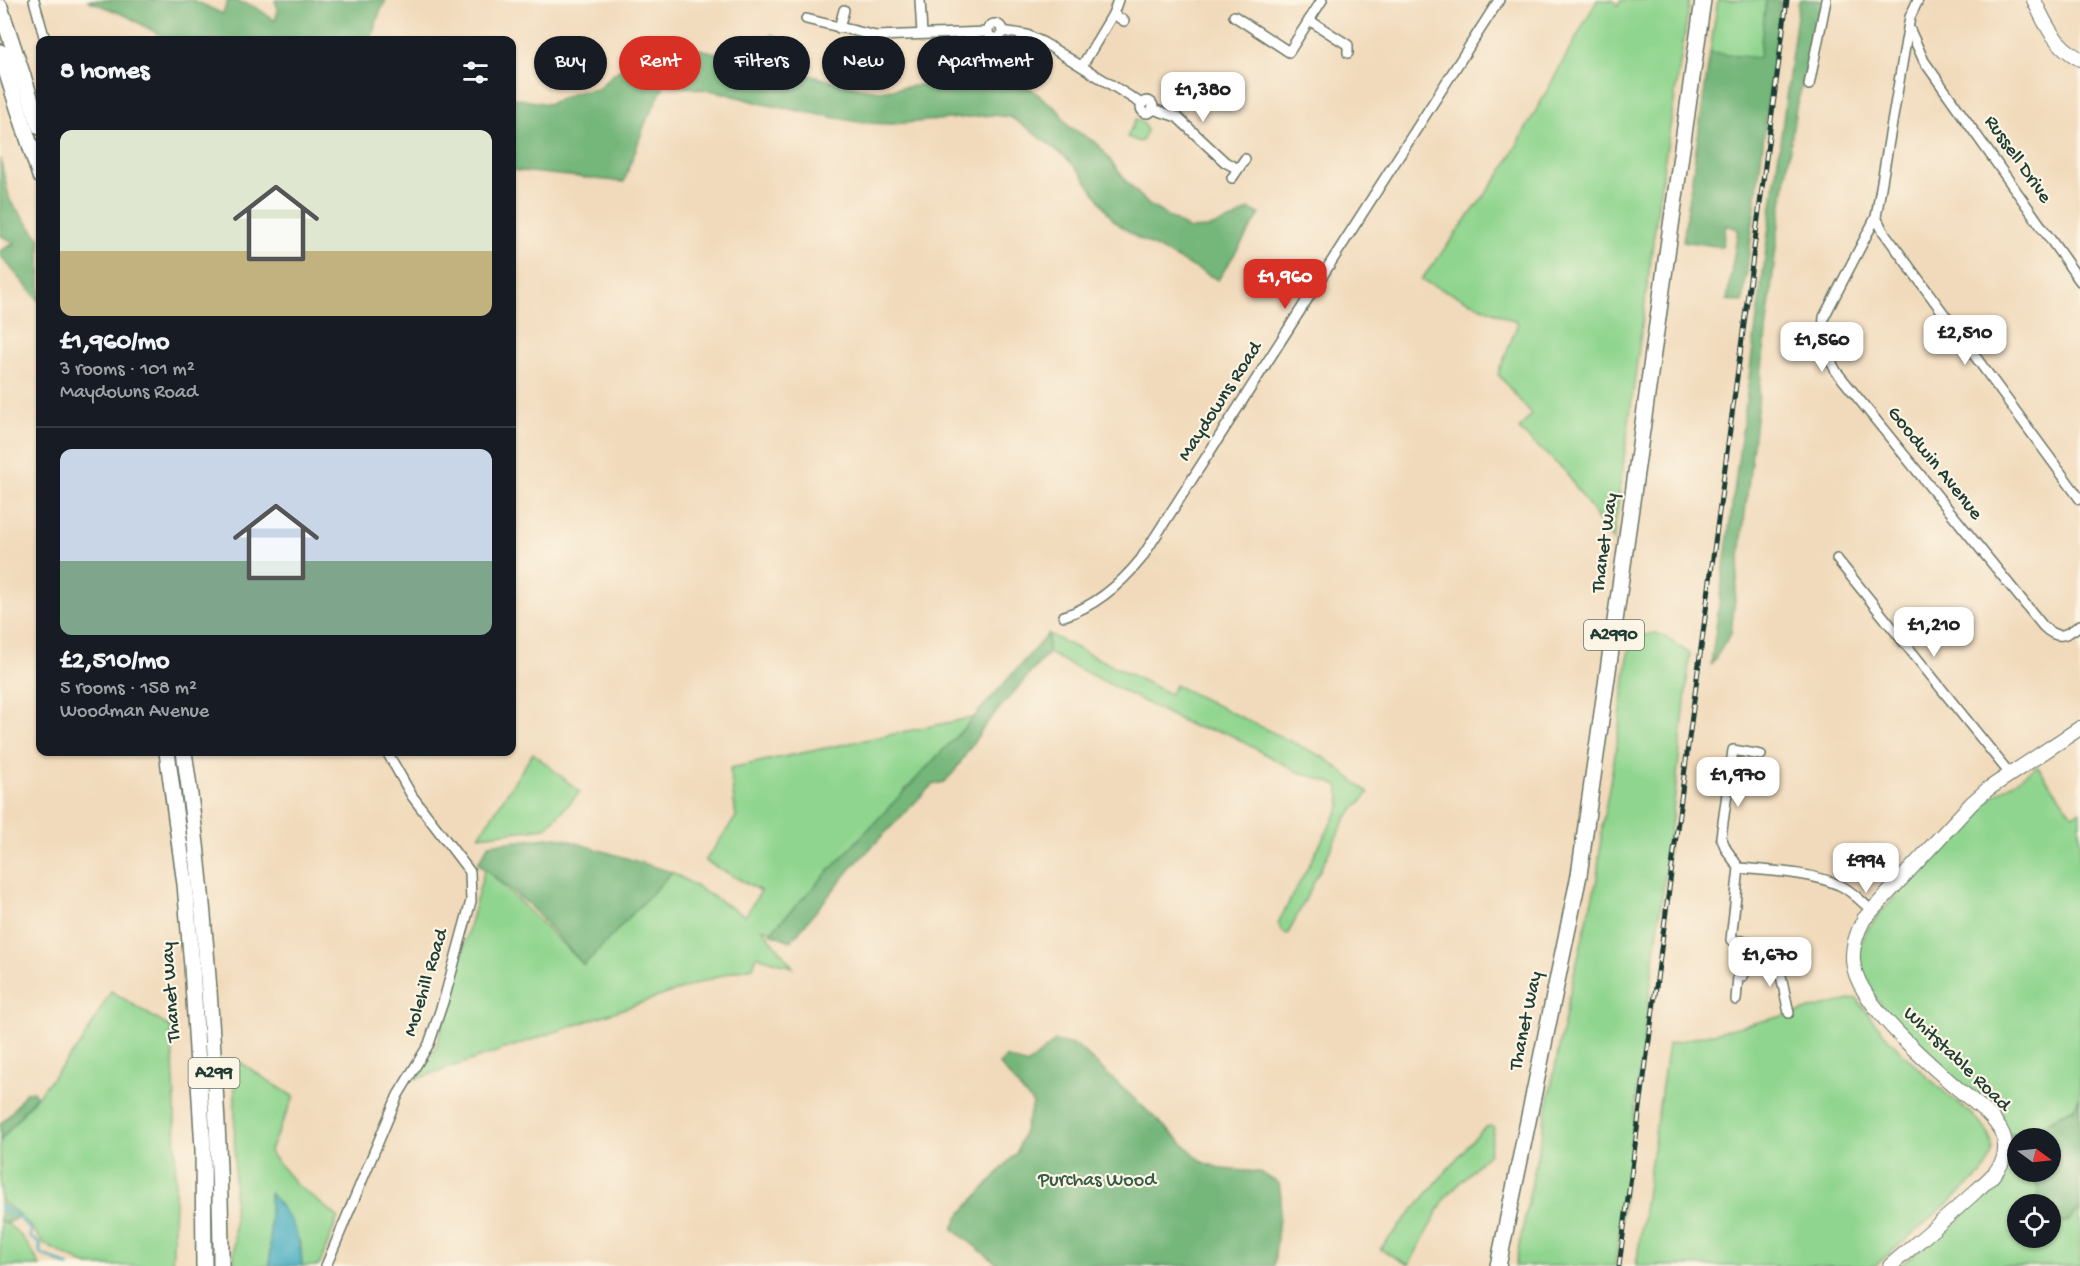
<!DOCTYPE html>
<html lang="en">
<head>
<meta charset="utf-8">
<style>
  body { margin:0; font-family:"Gochi Hand",sans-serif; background:#20242c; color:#f1f3f6; height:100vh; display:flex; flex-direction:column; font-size:22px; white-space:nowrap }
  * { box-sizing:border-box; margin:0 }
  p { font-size:20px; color:#9ea1a6 }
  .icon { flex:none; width:33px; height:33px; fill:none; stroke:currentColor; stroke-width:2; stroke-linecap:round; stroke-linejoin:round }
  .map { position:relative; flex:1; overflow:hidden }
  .details { position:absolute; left:36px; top:36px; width:480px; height:720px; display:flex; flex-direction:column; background:#171b24; border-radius:12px; box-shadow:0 2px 4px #0004 }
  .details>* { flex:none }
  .banner { position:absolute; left:534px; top:36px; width:570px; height:54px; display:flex; gap:12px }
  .needle { width:39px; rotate:105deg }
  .tools { position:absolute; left:2007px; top:1128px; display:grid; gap:12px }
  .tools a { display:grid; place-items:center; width:54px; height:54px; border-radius:50%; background:#171b24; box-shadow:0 2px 4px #0004; font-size:30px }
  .price { position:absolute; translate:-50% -51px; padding:0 14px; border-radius:12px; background:#fff; color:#222; font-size:20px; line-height:39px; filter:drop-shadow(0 2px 3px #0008) }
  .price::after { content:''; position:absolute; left:50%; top:36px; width:18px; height:14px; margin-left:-9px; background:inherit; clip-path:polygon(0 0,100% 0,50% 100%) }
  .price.current { background:#d93025; color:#fff }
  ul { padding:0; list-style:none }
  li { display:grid; align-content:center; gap:12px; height:318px; padding:0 24px }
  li+li { border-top:2px solid #363941 }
  li span { display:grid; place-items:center; height:186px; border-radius:12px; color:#555 }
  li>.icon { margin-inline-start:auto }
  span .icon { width:108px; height:108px; fill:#fffc; stroke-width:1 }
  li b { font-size:26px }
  h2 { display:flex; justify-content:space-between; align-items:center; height:72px; padding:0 24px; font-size:26px }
  .chip { padding:0 21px; border-radius:27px; background:#171b24; box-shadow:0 2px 4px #0004; font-size:21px; line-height:54px }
  .chip.current { background:#d93025; color:#fff }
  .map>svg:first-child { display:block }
</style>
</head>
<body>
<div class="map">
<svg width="2080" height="1266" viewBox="0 0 2080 1266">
  <rect width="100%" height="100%" fill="#fcf5e5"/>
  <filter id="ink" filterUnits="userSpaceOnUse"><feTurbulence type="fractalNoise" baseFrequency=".0167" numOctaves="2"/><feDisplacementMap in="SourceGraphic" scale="12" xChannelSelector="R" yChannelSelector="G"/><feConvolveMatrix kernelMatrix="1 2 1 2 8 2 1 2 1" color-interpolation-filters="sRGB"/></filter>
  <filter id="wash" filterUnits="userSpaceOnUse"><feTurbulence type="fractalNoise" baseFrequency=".008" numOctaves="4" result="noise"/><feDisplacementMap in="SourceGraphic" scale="24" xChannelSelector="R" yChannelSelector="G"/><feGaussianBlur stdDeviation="1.35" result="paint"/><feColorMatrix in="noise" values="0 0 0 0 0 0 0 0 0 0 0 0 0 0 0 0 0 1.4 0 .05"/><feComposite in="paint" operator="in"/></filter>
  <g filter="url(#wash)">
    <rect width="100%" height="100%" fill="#f1dabb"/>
    <g fill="#90d58f" stroke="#588962" stroke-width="1.5">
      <polygon points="1597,0 1613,0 1618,6 1621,0 1690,0 1660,190 1613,541 1565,471 1519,430 1531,414 1498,374 1518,323 1421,280 1502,172"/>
      <polygon points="1718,0 1766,0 1760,59 1710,53"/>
      <polygon points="772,34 785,41 786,47 775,62 761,52"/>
      <polygon points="1136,119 1144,124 1147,131 1143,140 1139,142 1127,137"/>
      <polygon points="1656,633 1666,637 1690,654 1675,795 1615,1266 1515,1266 1573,978 1597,879 1602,826 1616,749 1630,641 1640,636"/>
      <polygon points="1048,634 1170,694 1175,685 1325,758 1369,793 1346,818 1288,934 1282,932 1278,923 1341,805 1338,785 1296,771 1227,733 1194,727 1048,653"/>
      <polygon points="975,717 815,889 772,932 762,928 793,967 757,956 753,967 735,971 416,1079 436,1048 485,868 584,965 672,872 745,916 761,891 705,861 736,817 730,768"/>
      <polygon points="533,753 580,792 546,828 479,836"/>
      <polygon points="2037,766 2073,815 2080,811 2080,1096 2075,1107 2036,1128 2022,1133 2009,1133 1903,1032 1866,986 1859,969 1859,949 1866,931 1880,913 1967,820 1987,801"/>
      <path d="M111 991 171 1028C177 1108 177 1186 172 1266H89L51 1248 42 1242 33 1229 3 1202 0 1195V1141L82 1042Z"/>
      <path d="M1857 998C1879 1032 1910 1062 1941 1089 1956 1103 1978 1116 1988 1133 1996 1147 1991 1159 1984 1172L1875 1266H1636L1668 1044Z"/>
      <polygon points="235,1059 294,1097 269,1152 296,1184 338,1217 319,1266 302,1266 301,1244 270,1194 270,1266 234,1266"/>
      <polygon points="1491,1126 1494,1128 1489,1153 1445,1198 1409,1265 1380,1249 1475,1137 1486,1127"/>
      <path d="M2012 1164 2017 1168 2018 1172C2038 1172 2037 1191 2043 1204H2018V1238H2050L2051 1214 2055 1220 2069 1221 2080 1208V1266H1899L1958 1220 1987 1192 2005 1169Z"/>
      <path d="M0 1221C19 1228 31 1248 40 1266H0Z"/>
    </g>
    <g fill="#74b67a" stroke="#4a7a57" stroke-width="1.5">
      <path d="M87 0H193L223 14 228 0C252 4 256 6 275 21L278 10 275 0H386L379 14 371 40H169L127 16Z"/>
      <polygon points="1766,0 1781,0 1743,302 1727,300 1738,229 1726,225 1722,247 1683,241 1710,53 1759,58"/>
      <polygon points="1799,0 1822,0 1812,50 1796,107 1777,239 1731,633 1711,665"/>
      <polygon points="673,44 743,58 859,88 879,91 961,79 996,78 1031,89 1058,110 1068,126 1098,144 1126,181 1149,205 1189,229 1207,228 1235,218 1249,209 1260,214 1218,280 1136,237 1113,220 1082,174 1065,157 1029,129 1010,117 993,115 893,124 864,123 763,104 720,92 665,84 646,121 624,182 512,170 512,98 548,104 574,93 597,89 616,72 652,50"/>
      <polygon points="0,158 10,201 40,239 40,302 0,255 0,251 15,243 0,235"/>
      <polygon points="1048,634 1048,653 985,725 954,772 944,782 932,785 854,865 791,941 770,933 965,727"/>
      <polygon points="557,837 672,872 584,965 528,904 478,863 489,844"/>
      <polygon points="1055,1041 1077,1046 1203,1162 1222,1169 1259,1172 1279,1183 1281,1197 1274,1266 1000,1266 953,1229 959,1216 1017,1152 1033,1104 999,1064 1006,1057 1027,1065"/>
      <polygon points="33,1091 36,1096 0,1141 0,1125 14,1109 26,1092"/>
      <path d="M2080 1096V1208L2069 1221 2062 1223 2051 1214 2050 1204H2043C2038 1198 2037 1194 2038 1186L2034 1179 2023 1172H2050V1138H2018L2017 1168 2012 1164V1143L2009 1133H2022L2036 1128 2075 1108Z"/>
      <polygon points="0,1195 3,1202 20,1215 8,1224 0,1221"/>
    </g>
    <path fill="#40abbf" stroke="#30747a" stroke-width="1.5" d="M270 1193C291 1219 301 1232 302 1266H270Z"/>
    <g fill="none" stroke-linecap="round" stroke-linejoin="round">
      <polyline stroke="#40abbf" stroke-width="3" points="0,1206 2,1209 15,1214 31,1230 30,1237 40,1244 40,1251 42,1254 68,1266"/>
    </g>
  </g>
  <g filter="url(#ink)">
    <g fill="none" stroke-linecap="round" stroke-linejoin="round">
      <g stroke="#687463" stroke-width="12">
        <g id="minor">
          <polyline points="34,0 45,40"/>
          <polyline points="920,0 922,34"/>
          <path d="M1918 0 1910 17 1876 217 1824 317 1822 345 1836 371 2043 626C2057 640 2065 637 2080 625"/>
          <polyline points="1113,14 1124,21"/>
          <polyline points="1234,16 1289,52 1322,0"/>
          <polyline points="806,19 876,36 988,32"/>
          <polyline points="1309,20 1348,45 1348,53"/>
          <circle cx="995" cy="31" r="7"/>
          <polyline points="839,28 844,10"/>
          <polyline points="1910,30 1924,61 2080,281"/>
          <polyline points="1002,31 1027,35 1044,43 1142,104"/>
          <polyline points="1082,66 1113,14 1118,0"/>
          <polyline points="1809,85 1826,0"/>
          <circle cx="1147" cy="107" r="6"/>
          <polyline points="1153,109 1177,117 1225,162 1238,169"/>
          <polyline points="1232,178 1245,159"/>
          <polyline points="1876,217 1883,231 2080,499"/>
          <polyline points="1837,559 2010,774"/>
          <path d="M1064 616C1096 606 1120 585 1141 559L1499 0"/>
          <polyline points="1761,755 1733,750 1721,837 1726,849 1739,868 1731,940 1753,942 1752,958 1804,955"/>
          <path d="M1739 868C1770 871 1810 872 1839 885 1851 890 1862 902 1872 911"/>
          <polyline points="1777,957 1789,1013"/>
          <polyline points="1736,1000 1738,976 1743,976 1752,958"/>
          <polyline points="326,1266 398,1095 429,1044 445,996 471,901 470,872 412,796 387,752"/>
        </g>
      </g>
      <g stroke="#687463" stroke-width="16">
        <g id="secondary">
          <path d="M2034 0C2045 24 2055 46 2080 59"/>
          <path d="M1890 1266C1919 1241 1948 1217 1976 1191 1986 1182 1998 1172 2003 1160 2006 1152 2006 1141 2002 1133 1993 1114 1972 1101 1957 1088 1928 1063 1861 1005 1854 967 1850 950 1856 934 1864 919L1972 803 1988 789 2080 728"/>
        </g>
      </g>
      <g stroke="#687463" stroke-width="18">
        <polyline id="primary" points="1498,1266 1579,875 1703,0"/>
      </g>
      <g stroke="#687463" stroke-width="18">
        <g id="trunk">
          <polyline points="0,7 40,127"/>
          <polyline points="0,52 40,176"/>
          <polyline points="167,752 185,884 192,966 203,1149 204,1266"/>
          <path d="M184 752C200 857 208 963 214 1070 218 1135 221 1200 221 1266"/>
        </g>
      </g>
      <use href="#minor" stroke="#fff" stroke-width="9"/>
      <use href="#secondary" stroke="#fff" stroke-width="14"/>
      <use href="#primary" stroke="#fff" stroke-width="15"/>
      <use href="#trunk" stroke="#fff" stroke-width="15"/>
      <g stroke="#1f3d34" stroke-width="5">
        <polyline id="rail" points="1619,1266 1787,0"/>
      </g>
      <use href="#rail" stroke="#fcf5e5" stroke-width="3" stroke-dasharray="9" stroke-linecap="butt"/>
    </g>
  </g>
  <g text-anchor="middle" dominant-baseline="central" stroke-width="4.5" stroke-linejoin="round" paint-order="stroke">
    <g fill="#fcf5e5" stroke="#617469" stroke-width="1.5">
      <rect x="1584" y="620" width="60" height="30" rx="4.5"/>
      <rect x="188.5" y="1058" width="51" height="30" rx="4.5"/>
    </g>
    <g font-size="18" font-weight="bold" fill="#1f3d34">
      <text x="1614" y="635">A2990</text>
      <text x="214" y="1073">A299</text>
    </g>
    <g font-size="20" fill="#1f3d34" stroke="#fcf5e5">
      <text transform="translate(2017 160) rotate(55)">Russell Drive</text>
      <text transform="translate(1221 402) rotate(-57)">Maydowns Road</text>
      <text transform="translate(1934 464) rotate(51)">Goodwin Avenue</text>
      <text transform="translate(1606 543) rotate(-82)">Thanet Way</text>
      <text transform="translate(427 983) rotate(-73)">Molehill Road</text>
      <text transform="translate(172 992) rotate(-94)">Thanet Way</text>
      <text transform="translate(1527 1021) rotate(-78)">Thanet Way</text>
      <text transform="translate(1956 1060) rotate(44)">Whitstable Road</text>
    </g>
    <g font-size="20" fill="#365b46" stroke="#fcf5e5">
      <text x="1097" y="1181">Purchas Wood</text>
    </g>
  </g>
</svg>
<div class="tools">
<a><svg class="needle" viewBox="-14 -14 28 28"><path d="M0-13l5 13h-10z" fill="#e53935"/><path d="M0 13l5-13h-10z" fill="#9ea1a6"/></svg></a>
<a><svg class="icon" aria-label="locate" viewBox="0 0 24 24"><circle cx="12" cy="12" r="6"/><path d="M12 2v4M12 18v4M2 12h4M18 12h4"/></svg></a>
</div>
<b class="price" style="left:1203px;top:123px">£1,380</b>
<b class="price current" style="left:1285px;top:310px">£1,960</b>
<b class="price" style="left:1965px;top:366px">£2,510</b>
<b class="price" style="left:1822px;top:373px">£1,560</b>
<b class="price" style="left:1934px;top:658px">£1,210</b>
<b class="price" style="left:1738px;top:808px">£1,970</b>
<b class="price" style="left:1866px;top:894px">£994</b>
<b class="price" style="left:1770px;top:988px">£1,670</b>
<div class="banner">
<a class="chip">Buy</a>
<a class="chip current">Rent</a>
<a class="chip">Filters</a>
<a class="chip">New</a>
<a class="chip">Apartment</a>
</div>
<section class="details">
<h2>8 homes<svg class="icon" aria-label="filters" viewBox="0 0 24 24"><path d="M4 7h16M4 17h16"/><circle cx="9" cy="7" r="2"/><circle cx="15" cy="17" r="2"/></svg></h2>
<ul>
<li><span style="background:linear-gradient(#dfe7d0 65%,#c2b280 0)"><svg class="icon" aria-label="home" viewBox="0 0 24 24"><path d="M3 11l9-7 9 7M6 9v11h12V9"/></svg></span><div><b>£1,960/mo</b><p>3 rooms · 101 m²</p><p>Maydowns Road</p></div></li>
<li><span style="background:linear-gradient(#c9d6e8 60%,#7fa58c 0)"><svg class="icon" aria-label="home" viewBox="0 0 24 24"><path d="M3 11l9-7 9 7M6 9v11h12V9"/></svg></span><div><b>£2,510/mo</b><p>5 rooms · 158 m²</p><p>Woodman Avenue</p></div></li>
</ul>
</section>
</div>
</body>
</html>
